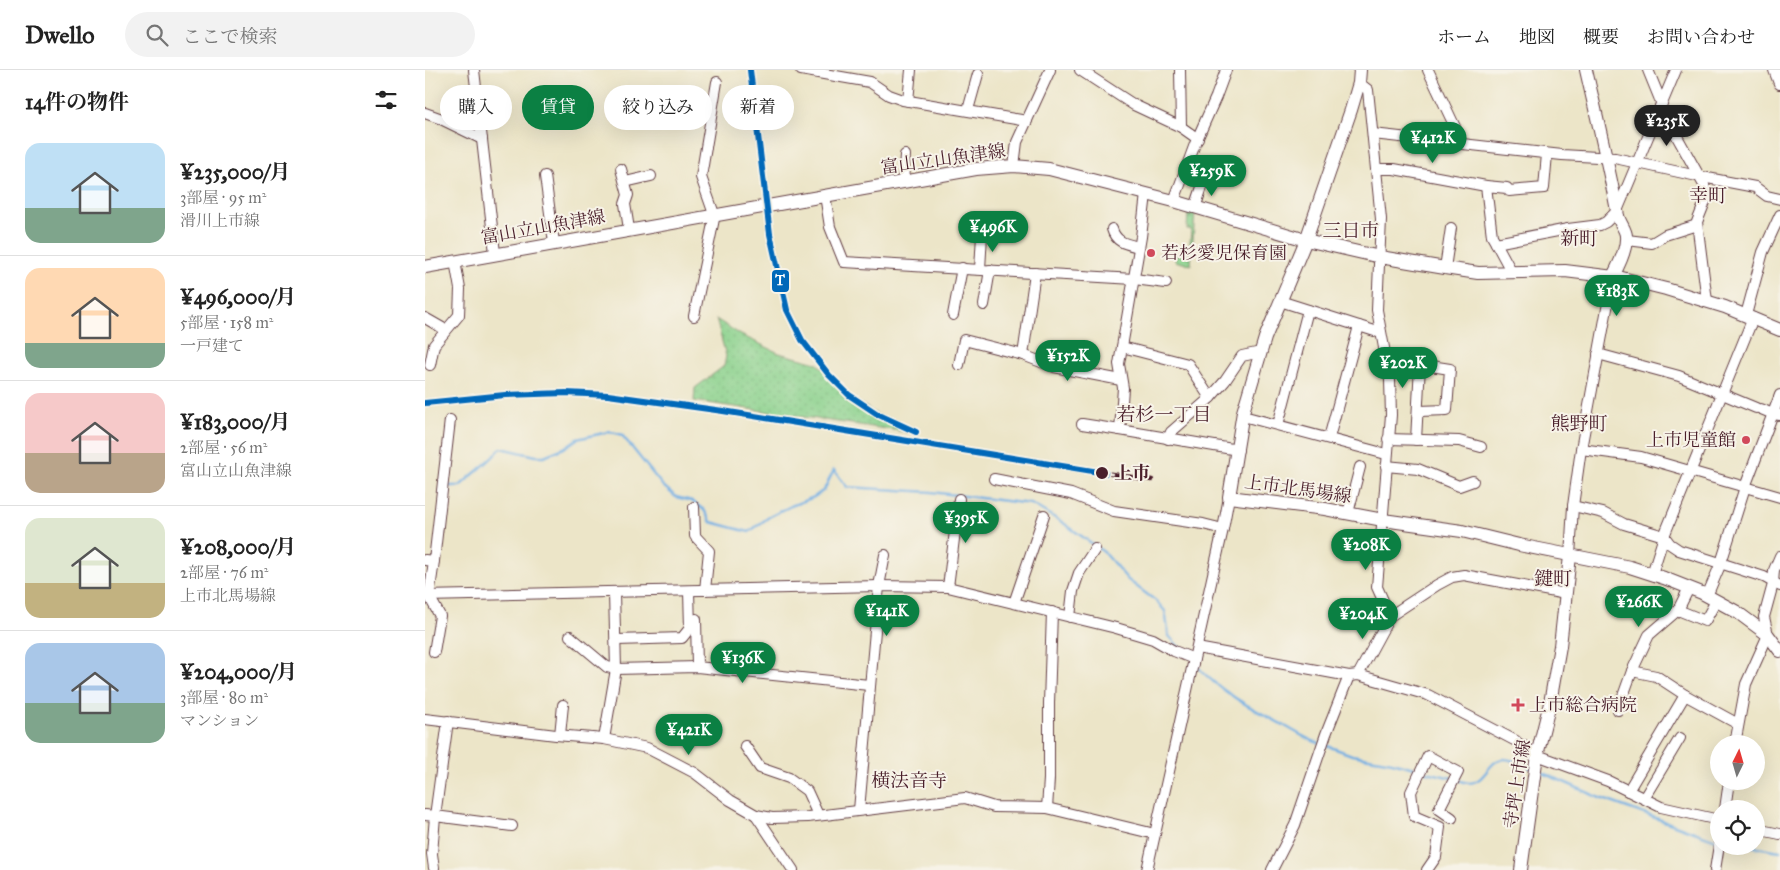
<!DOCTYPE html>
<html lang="ja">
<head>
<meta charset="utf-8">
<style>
  body { margin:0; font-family:"IM FELL Great Primer","Noto Serif JP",serif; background:#f2f2f2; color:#222; height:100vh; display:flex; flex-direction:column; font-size:19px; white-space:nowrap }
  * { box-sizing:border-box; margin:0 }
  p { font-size:16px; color:#767676 }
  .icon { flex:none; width:28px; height:28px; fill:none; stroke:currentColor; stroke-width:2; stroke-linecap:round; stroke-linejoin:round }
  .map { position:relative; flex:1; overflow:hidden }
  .sheet { display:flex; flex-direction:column; background:#fff; width:425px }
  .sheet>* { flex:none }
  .guide { position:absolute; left:15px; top:15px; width:475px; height:45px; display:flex; gap:10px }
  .needle { width:32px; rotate:5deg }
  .tools { position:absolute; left:1285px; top:665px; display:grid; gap:10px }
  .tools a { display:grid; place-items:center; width:55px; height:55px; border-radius:50%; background:#fff; box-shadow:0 5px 20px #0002; font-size:25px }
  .price { position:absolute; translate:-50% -42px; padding:0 11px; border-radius:18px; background:#0b8043; color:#fff; font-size:16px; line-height:32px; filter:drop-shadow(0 1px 2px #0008) }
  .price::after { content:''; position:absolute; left:50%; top:30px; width:15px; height:11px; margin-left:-8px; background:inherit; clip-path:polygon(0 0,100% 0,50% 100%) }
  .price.current { background:#222; color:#fff }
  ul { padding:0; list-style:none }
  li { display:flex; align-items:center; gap:15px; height:125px; padding:0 25px }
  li+li { border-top:1px solid #e0e0e0 }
  li span { display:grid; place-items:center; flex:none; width:140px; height:100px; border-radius:15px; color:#555 }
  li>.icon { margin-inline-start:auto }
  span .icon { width:60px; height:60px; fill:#fffc; stroke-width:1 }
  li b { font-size:21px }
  h2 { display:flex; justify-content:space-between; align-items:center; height:60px; padding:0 25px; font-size:21px }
  .pill { padding:0 18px; border-radius:22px; background:#fff; box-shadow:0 5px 20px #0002; font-size:18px; line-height:45px }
  .pill.current { background:#0b8043; color:#fff }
  header { display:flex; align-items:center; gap:30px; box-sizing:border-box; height:70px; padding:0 25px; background:#fff; border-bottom:1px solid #e0e0e0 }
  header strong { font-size:24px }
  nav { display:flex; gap:28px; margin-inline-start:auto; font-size:18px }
  .search { width:350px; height:45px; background:#f2f2f2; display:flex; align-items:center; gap:12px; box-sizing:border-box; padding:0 18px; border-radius:28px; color:#767676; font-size:19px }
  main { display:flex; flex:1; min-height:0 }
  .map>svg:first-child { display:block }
</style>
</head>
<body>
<header>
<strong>Dwello</strong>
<div class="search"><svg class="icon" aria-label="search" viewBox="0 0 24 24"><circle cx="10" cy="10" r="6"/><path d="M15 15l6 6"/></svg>ここで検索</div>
<nav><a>ホーム</a><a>地図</a><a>概要</a><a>お問い合わせ</a></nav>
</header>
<main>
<section class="sheet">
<h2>14件の物件<svg class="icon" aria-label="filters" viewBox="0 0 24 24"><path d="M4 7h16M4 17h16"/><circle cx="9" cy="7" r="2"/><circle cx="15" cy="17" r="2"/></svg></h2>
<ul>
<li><span style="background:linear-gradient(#bfe0f5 65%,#7fa58c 0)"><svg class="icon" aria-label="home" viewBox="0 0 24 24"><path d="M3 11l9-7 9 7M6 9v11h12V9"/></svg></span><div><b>¥235,000/月</b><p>3部屋 · 95 m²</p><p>滑川上市線</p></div></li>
<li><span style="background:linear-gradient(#ffd9b3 75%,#7fa58c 0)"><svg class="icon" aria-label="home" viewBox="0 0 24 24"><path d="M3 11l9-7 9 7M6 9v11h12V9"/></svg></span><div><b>¥496,000/月</b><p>5部屋 · 158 m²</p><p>一戸建て</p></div></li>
<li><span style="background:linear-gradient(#f6c9c9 60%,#b9a48a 0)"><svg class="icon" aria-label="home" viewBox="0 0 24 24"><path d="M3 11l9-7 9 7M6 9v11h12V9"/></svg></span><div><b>¥183,000/月</b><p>2部屋 · 56 m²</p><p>富山立山魚津線</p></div></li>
<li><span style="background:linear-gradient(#dfe7d0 65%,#c2b280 0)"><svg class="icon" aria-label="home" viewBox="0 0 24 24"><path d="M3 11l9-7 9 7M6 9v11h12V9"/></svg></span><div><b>¥208,000/月</b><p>2部屋 · 76 m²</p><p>上市北馬場線</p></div></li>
<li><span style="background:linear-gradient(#a9c7e8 60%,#7fa58c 0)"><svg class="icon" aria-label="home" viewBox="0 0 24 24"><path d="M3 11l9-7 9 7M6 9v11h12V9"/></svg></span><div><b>¥204,000/月</b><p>3部屋 · 80 m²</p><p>マンション</p></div></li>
</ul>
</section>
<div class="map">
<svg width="1355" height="800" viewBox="0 0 1355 800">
  <defs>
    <pattern id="grass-dots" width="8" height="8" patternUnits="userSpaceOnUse" patternTransform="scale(1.25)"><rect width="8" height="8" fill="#8ad18c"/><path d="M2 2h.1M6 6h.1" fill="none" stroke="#79b379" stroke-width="1.8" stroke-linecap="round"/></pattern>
    <pattern id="cemetery-stones" width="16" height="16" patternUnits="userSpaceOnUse" patternTransform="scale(1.25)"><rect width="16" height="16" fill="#8ad18c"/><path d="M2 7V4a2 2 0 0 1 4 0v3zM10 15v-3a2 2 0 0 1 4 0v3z" fill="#79b379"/></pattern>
  </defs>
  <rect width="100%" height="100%" fill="#f7f3e8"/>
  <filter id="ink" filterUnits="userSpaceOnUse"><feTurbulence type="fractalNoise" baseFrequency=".02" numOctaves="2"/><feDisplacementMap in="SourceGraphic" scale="10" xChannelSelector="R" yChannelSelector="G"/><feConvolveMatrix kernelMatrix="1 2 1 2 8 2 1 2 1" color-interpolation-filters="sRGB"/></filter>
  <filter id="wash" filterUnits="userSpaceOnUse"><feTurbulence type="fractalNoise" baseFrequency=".0096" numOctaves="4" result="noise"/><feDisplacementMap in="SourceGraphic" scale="20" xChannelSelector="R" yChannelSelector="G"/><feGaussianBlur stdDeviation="1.12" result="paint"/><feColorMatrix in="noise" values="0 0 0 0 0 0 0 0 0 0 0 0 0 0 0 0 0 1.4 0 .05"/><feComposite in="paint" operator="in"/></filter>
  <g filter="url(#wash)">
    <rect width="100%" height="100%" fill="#ece5c8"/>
    <polygon fill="url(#grass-dots)" stroke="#6a785c" points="291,249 316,265 354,283 392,293 427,328 469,356 482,362 269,331 270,318 299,296 301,286"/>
    <polygon fill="url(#cemetery-stones)" stroke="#6a785c" points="763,141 770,143 766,195 750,191 751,185 764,185 766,159 762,159"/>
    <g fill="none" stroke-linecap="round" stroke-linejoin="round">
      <g stroke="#71aee3" stroke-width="2.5">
        <path d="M22 416H35C48 403 64 393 76 378L111 386H119L139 378 152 369 183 362 191 363 197 365 237 415 251 427 267 431 279 440 286 452 324 462 344 447 366 436 389 427 399 420 409 400 422 417 506 422 606 434 637 452 680 483 703 510 731 531 740 541 744 566 757 580"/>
        <path d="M771 595C796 623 828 639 860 656 871 662 882 670 894 673"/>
        <polyline points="900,675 927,685 967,692 993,699"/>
        <polyline points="998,701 1027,708"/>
        <polyline points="1114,701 1175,728 1294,771"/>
        <path d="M1032 710C1036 710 1040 713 1044 713 1060 713 1064 689 1079 689 1088 689 1098 695 1106 698"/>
        <polyline points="1325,776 1355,781"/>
      </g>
    </g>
  </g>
  <g filter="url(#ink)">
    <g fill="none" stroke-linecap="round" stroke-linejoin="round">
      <g stroke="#623d43" stroke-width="12">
        <g id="minor">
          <polyline points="49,0 70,183"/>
          <polyline points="376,0 445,12 464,25 478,30 602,51"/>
          <polyline points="655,0 709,35 756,57 773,69"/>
          <polyline points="755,0 756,57"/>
          <polyline points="1003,0 1030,57 1034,74"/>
          <polyline points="1223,0 1236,32"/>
          <polyline points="934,13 943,20 956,149 952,240 965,310 966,345 952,517 965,546"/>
          <polyline points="483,31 486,0"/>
          <polyline points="1235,36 1279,115 1282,127 1272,152 1282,231"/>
          <polyline points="543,40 553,4"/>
          <polyline points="0,43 14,48 57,69"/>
          <polyline points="948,64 1137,85 1190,88 1272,106 1330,117 1342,126 1355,129"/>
          <polyline points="589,96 592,72 625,0"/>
          <polyline points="196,99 203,125 200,134 204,159"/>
          <polyline points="952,99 969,99 1061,116"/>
          <polyline points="120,106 129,173"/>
          <polyline points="200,112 226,106"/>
          <polyline points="478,112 480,85"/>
          <polyline points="721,124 716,167 694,294 698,318 695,360 813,380"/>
          <polyline points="400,125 405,157 419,192 709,209 741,213"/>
          <polyline points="749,131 770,74 791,27 801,0"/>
          <polyline points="770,138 778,114 783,106"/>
          <path d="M687 159C691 173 702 174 714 177"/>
          <polyline points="1202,170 1227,173 1240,165 1272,155"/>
          <polyline points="1071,173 1067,166 1061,116 1082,118 1084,121 1119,118 1122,84"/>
          <polyline points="1020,198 1026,158"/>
          <polyline points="555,199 557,165"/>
          <polyline points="1085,203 1084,197 1071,173 1143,159 1175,155 1181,152 1192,141 1251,0"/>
          <polyline points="855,231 956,263"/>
          <polyline points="559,235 565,200"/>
          <polyline points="528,245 537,198"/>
          <polyline points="1321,245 1338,182 1355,145"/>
          <polyline points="269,246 289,149 289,144 276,107 292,12"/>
          <polyline points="0,248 21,260"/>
          <polyline points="697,277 763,294 785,328 746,362 743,369"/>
          <polyline points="1173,284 1254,306 1331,338"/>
          <polyline points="598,285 629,297 696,310"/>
          <polyline points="961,289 1025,299 1022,340 994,341"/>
          <polyline points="5,295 9,275 34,245 35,219 30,191"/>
          <polyline points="534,295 539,270 598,285 610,203"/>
          <polyline points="785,328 800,311 817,286 836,282"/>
          <polyline points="1336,339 1348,344 1355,345"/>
          <polyline points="818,346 961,384"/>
          <polyline points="657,354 695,360"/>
          <polyline points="853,355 883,240"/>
          <polyline points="904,368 934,256"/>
          <polyline points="963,369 1034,371 1056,377"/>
          <polyline points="991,370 995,295"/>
          <polyline points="1156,379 1216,387 1355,427"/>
          <polyline points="961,396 993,399 1034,416 1048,411"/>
          <polyline points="569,409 646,424 689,441 778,454 798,459"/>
          <polyline points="1148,436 1178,443 1199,454 1239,466 1245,474 1254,480 1339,507 1355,516"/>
          <polyline points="269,437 270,466 284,481 280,520"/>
          <polyline points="923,443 935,397"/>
          <polyline points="1145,486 1148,436 1156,379 1188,206"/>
          <polyline points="0,490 9,491 4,526 15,546 9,582"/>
          <polyline points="9,491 25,350"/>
          <polyline points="1227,504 1239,466 1328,248"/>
          <polyline points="523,517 534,429"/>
          <polyline points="1264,518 1253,540 1280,551 1291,531"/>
          <polyline points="0,526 454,516 523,517 691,558 728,569 749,581 769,589"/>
          <polyline points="1282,526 1296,493 1320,417 1355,325"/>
          <polyline points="589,533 619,445"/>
          <polyline points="645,547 648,521 654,503 670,479"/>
          <polyline points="271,549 272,597"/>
          <polyline points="145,566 182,597 191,599 272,597 444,615"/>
          <polyline points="192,570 257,568 265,558 264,521"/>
          <polyline points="772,578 924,606 933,605 1003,625 1091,671"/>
          <polyline points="1207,601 1224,565 1253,540"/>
          <polyline points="933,605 965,546 1012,515 1027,507 1039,505 1141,524"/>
          <polyline points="1193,640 1207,601 1231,606 1260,625"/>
          <polyline points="0,649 131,665 179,669 222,678 270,703 305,730 331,745 347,748 383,747 540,728 569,737 622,738 730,764"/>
          <polyline points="135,665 138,635"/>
          <polyline points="179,669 191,599 189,523"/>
          <polyline points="1310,674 1321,614 1343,565 1339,547 1348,514 1349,500 1355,486"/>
          <polyline points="320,676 335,698 364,708 382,721 393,745"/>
          <polyline points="1099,676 1112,685 1183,711 1236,737 1294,750"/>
          <polyline points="1203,721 1260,625 1313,654"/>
          <polyline points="1219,728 1255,668"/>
          <polyline points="622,738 624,709 624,633 627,542"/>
          <polyline points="1300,739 1304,711"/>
          <polyline points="434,740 454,516 460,485"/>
          <polyline points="0,745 10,746 23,651"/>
          <polyline points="331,745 368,800"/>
          <polyline points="1331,759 1355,764"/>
          <polyline points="9,798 7,784 10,746 87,756"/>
          <polyline points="722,800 798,459 804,427"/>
          <polyline points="847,800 870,755 901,664 924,606"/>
          <polyline points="1002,800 1011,787 1015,757 989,746 986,722 1003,686 1033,702 1014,739 1027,748"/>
          <polyline points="1290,800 1294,775"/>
        </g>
      </g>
      <g stroke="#623d43" stroke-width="14">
        <g id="major">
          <polyline points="935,0 934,13 926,40 881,170 840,268 818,342 804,427 900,439 958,450 1037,461 1094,475 1205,497 1239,508 1277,523 1312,542 1343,565 1355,581"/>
          <path d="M1161 0C1172 48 1184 97 1193 146 1195 154 1201 160 1201 166 1202 179 1194 195 1188 206"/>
          <polyline points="1350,0 1355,13"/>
          <polyline points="0,197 551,99 589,96 624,99 749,131 881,170 955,187 1020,198 1053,203 1140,201 1197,208 1241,219 1300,237 1355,260"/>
          <polyline points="1096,800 1112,685 1125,633 1135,576 1145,486"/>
        </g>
      </g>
      <use href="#minor" stroke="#fff" stroke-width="10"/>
      <use href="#major" stroke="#fff" stroke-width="12"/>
      <g stroke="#4a1f2b" stroke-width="4.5">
        <polyline id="rail" points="680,403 727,410"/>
      </g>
      <use href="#rail" stroke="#f7f3e8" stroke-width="2.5" stroke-dasharray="8" stroke-linecap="butt"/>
      <g stroke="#f7f3e8" stroke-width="10">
        <g id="rail-1">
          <polyline points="325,0 345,164 362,240 377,270 404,305 424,325 454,345 491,362"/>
          <polyline points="0,333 80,325 141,323 183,325 298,341 680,403"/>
        </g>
      </g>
      <use href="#rail-1" stroke="#0068b9" stroke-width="6"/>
    </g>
  </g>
  <g fill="#d1495b" stroke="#f7f3e8" stroke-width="2">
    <circle cx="726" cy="183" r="5"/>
    <circle cx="1321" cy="370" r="5"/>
    <path d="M1090.5 627.5h5v5h5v5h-5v5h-5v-5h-5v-5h5z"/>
  </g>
  <circle fill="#4a1f2b" stroke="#f7f3e8" stroke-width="2" cx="677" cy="403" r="7"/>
  <g text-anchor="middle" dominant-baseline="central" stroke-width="4" stroke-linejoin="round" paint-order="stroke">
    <g font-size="18" fill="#4a1f2b" stroke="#f7f3e8">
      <text transform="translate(518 89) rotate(-8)">富山立山魚津線</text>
      <text transform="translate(118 157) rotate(-10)">富山立山魚津線</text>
      <text transform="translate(873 419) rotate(8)">上市北馬場線</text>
      <text transform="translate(1092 714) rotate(-81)">寺坪上市線</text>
    </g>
    <g font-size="18" fill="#4a1f2b" stroke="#f7f3e8" text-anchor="start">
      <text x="736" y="183">若杉愛児保育園</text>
      <text x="1311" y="370" text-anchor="end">上市児童館</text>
      <text x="1104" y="635">上市総合病院</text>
    </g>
    <g font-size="18" font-weight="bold" fill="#4a1f2b" stroke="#f7f3e8" text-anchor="start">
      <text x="689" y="403">上市</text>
    </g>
    <g font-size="19" fill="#4a1f2b" stroke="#f7f3e8">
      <text x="1283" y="125">幸町</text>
      <text x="926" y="160">三日市</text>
      <text x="1154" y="168">新町</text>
      <text x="739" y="344">若杉一丁目</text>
      <text x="1154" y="353">熊野町</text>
      <text x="1128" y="508">鍵町</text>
      <text x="484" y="710">横法音寺</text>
    </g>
  </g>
  <rect stroke="#f7f3e8" stroke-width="2" x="346" y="199" width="19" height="24" rx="5" fill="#0068b9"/>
  <g font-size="14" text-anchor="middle" font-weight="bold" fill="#fff">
    <text x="355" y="215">T</text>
  </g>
</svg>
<div class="tools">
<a><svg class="needle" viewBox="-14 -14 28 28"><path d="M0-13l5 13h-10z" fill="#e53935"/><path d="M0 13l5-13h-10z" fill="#767676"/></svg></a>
<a><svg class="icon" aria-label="locate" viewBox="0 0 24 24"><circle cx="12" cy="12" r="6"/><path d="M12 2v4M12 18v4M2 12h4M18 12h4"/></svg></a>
</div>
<b class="price current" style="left:1242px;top:77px">¥235K</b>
<b class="price" style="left:1008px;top:94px">¥412K</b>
<b class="price" style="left:787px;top:127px">¥259K</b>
<b class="price" style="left:568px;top:183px">¥496K</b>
<b class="price" style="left:1192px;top:247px">¥183K</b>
<b class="price" style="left:643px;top:312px">¥152K</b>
<b class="price" style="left:978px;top:319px">¥202K</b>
<b class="price" style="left:541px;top:474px">¥395K</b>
<b class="price" style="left:941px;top:501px">¥208K</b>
<b class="price" style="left:1214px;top:558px">¥266K</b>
<b class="price" style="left:462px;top:567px">¥141K</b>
<b class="price" style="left:938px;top:570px">¥204K</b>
<b class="price" style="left:318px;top:614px">¥136K</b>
<b class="price" style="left:264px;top:686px">¥421K</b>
<div class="guide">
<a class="pill">購入</a>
<a class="pill current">賃貸</a>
<a class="pill">絞り込み</a>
<a class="pill">新着</a>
</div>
</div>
</main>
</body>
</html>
